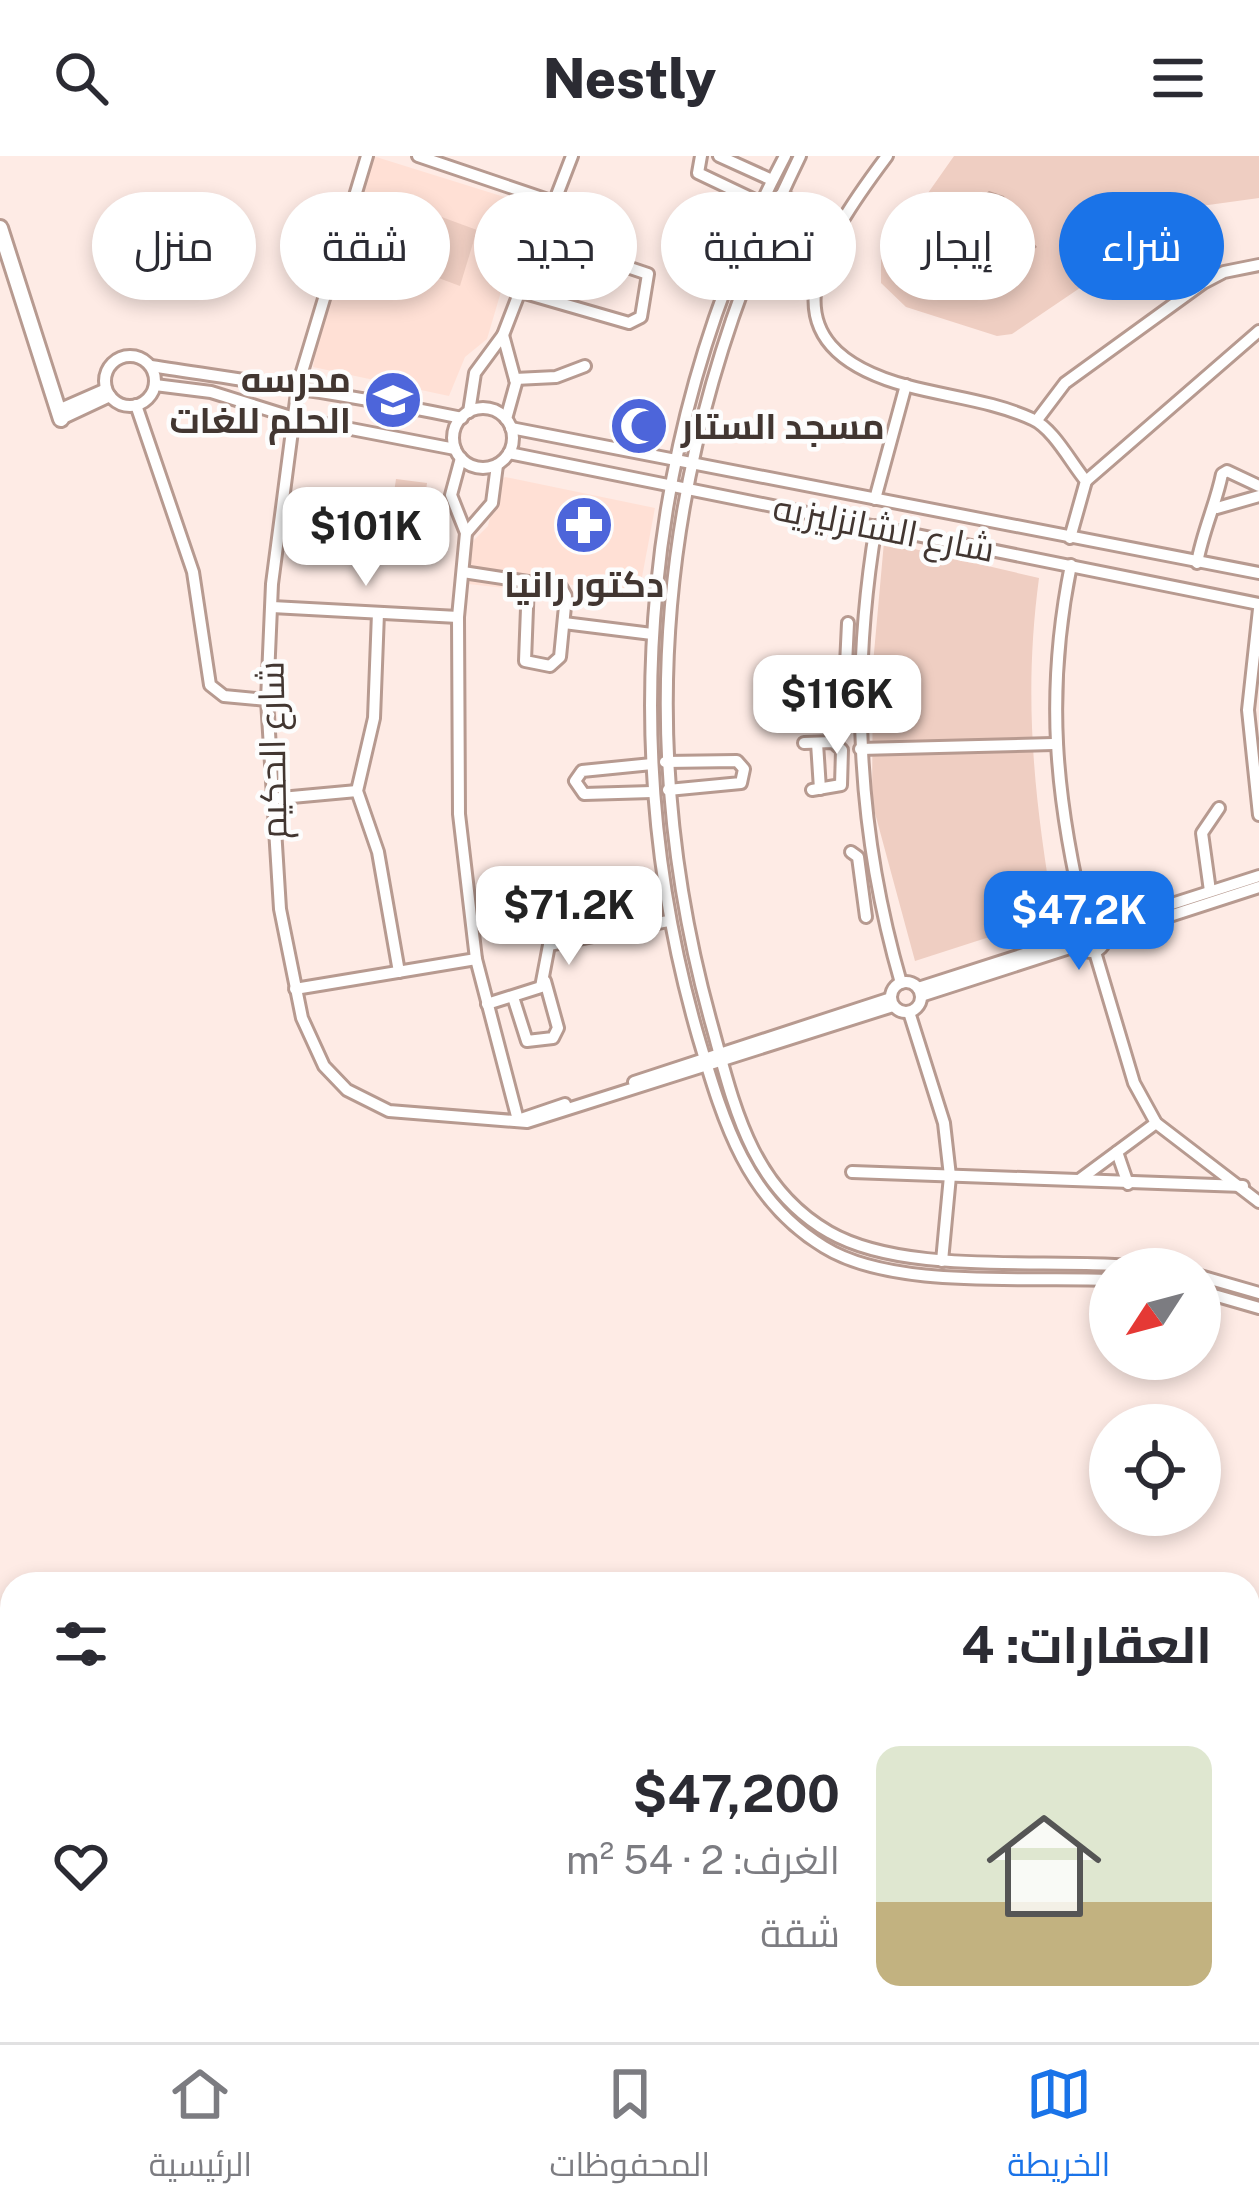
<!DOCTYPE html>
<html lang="ar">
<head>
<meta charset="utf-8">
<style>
  body { margin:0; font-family:"Public Sans",Cairo,sans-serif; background:#f2f2f3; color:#2b2b33; direction:rtl; height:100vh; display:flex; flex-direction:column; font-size:45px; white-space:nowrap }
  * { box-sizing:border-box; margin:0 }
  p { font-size:39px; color:#7c7c81 }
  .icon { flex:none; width:66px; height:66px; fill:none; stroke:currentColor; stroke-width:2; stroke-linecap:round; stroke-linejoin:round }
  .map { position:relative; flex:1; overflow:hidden; direction:ltr }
  .panel { position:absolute; left:0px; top:1416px; width:1260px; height:471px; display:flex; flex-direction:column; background:#fff; border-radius:36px 36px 0 0; box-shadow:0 6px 18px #0003; direction:rtl }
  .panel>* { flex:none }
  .banner { position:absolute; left:36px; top:36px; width:1188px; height:108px; direction:rtl; display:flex; gap:24px }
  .needle { width:78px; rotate:234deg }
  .fabs { position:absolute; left:1089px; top:1092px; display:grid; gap:24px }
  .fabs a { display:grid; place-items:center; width:132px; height:132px; border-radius:50%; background:#fff; box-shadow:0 6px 18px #0003; font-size:60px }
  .price { position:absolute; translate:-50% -102px; padding:0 27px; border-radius:24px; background:#fff; color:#222; font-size:39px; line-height:78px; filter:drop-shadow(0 3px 6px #0008) }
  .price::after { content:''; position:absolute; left:50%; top:72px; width:36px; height:27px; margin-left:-18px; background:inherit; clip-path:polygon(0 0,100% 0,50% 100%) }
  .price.current { background:#1a73e8; color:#fff }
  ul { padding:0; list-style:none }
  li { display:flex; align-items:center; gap:36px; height:300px; padding:0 48px }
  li+li { border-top:3px solid #e1e1e2 }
  li span { display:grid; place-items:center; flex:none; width:336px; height:240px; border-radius:24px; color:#555 }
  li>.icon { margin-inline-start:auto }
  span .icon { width:144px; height:144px; fill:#fffc; stroke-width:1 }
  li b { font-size:51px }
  h2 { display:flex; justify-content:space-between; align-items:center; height:144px; padding:0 48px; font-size:51px }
  .tag { padding:0 42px; border-radius:54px; background:#fff; box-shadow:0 6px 18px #0003; font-size:42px; line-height:108px }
  .tag.current { background:#1a73e8; color:#fff }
  header { display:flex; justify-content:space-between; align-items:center; height:156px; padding:0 48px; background:#fff; font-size:54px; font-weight:800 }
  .menu { display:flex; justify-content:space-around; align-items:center; height:168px; border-top:3px solid #e1e1e2; background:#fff; font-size:33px; color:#7c7c81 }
  .menu a { display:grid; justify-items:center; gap:6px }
  .menu .current { color:#1a73e8 }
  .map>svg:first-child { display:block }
</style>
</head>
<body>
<header><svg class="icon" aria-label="menu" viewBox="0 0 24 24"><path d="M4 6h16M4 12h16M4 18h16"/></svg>Nestly<svg class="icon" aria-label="search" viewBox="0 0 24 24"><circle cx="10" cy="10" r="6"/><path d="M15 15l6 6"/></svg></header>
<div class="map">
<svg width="1259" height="1886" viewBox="0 0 1259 1886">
  <rect width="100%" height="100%" fill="#feebe5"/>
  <g fill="#ffe0d5">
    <polygon points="373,0 527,48 487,183 465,201 449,240 313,211 322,155"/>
    <polygon points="505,321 655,352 639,437 565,428 561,438 459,427 467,391 488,370 498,326"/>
  </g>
  <g fill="#efcec2">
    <polygon points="954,0 1259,0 1259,42 1201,50 1012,178 997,180 906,151 881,127 881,104"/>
    <polygon points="401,46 477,74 460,130 385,102"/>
    <polygon points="396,323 427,327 423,361 391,357"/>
    <path d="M884 386 1039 422C1023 542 1034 641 1054 760L915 805 872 646 873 508Z"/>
  </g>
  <polygon fill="#c3a296" points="989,35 1004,40 1015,65 1037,91 1026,99 1006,88 977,93 971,84 987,67 976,45"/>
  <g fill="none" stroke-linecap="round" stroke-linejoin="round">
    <g stroke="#b79a90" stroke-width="16">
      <g id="street">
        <polyline points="367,0 298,229 272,428 267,544 280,753 302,862 324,910 347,934 389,955 527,966 893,850"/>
        <polyline points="418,0 551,45"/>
        <polyline points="701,0 698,17 761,47"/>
        <polyline points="719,0 772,24"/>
        <path d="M785 0C643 269 614 589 698 880 723 964 745 1043 824 1091 893 1134 1029 1120 1110 1124"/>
        <path d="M800 0C663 280 628 570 712 870 734 950 751 1031 829 1076 911 1123 1063 1099 1159 1113"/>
        <path d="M887 0C821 88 755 189 908 230 949 241 993 245 1032 263 1053 272 1071 307 1086 325L1070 382"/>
        <polyline points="781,39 838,65"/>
        <polyline points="518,135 629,167 641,161 648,118 538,81"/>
        <polyline points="503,179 516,227 506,263"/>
        <circle cx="130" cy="225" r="25"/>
        <path d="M151 210C255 226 358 240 462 262"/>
        <polyline points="515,223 556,221 585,210"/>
        <polyline points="155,229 211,236 294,262 455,293"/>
        <polyline points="136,249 193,416 210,529 224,540 267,544"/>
        <circle cx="483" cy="282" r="30"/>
        <polyline points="58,254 106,233"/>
        <polyline points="469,256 475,217 503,179 572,0"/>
        <polyline points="61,263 110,240"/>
        <polyline points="1037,264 1065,227 1203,127 1224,116 1259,109"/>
        <polyline points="511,272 1259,417"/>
        <polyline points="509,297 1259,448"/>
        <polyline points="461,302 451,339 466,377 458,461 459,658 476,803 518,964"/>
        <polyline points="1086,325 1259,175"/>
        <polyline points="875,343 906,229"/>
        <polyline points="1217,352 1259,340"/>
        <path d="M876 370C850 526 857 675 901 827"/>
        <polyline points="466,377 492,347 497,309"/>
        <path d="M1197 407C1203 374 1216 348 1222 318L1227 315 1259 330"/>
        <path d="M1071 409C1045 537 1055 642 1086 769"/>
        <polyline points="463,416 561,431 566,440 560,501 550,510 525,505 528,426"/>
        <polyline points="272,451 458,461"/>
        <polyline points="1259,453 1248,554 1259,659"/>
        <polyline points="378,457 374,562 357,635 378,696 399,816"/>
        <polyline points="564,467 652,478"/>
        <polyline points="846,509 848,467"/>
        <polyline points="804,587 833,586 842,594 841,629 812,634"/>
        <polyline points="817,587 820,633"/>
        <polyline points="860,593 1053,588"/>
        <polyline points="665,606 737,605 744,613 741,627 668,634"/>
        <polyline points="652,608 582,615 575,625 584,638 652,636"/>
        <polyline points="270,643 357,635"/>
        <polyline points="851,696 858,701 866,761"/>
        <polyline points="1210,735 1202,677 1219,652"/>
        <circle cx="1091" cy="782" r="14"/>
        <polyline points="1100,771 1259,720"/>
        <polyline points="1105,781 1259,731"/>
        <polyline points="1095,796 1134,927 1156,967 1259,1046"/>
        <circle cx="906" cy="841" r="15"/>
        <polyline points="918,832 1077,781"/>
        <polyline points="295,833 476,803"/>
        <polyline points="921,840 1079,789"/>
        <polyline points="513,841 527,885 553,882 558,872 545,825"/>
        <polyline points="487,848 541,831 549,789 668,765"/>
        <polyline points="909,856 944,967 950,1020 942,1105"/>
        <polyline points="634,926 891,842"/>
        <polyline points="518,964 565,948"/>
        <polyline points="1117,996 1128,1028"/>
        <polyline points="852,1016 1243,1030"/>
        <polyline points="1079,1024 1156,967"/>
        <polyline points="1200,1120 1259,1137"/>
        <polyline points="1200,1135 1259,1152"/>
        <polyline points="807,1875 826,1886"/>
        <polyline points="710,1886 723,1875"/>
      </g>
    </g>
    <g stroke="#b79a90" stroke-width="20">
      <g id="secondary">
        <polyline points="0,72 61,263"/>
        <polyline points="525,1875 538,1886"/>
        <polyline points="299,1879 315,1875"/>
      </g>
    </g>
    <use href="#street" stroke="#fff" stroke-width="10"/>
    <use href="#secondary" stroke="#fff" stroke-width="14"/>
  </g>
  <defs>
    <g id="school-disc" transform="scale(3)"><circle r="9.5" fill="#4d65da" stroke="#fdfdfd"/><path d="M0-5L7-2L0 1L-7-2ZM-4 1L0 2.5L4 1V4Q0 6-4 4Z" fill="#fff"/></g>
    <g id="mosque-disc" transform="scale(3)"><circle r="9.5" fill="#4d65da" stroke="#fdfdfd"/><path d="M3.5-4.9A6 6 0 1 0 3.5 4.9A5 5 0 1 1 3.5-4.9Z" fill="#fff"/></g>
    <g id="pharmacy-disc" transform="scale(3)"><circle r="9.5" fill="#4d65da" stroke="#fdfdfd"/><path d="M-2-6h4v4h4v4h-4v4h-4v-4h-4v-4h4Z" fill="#fff"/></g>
  </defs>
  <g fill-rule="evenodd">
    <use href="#school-disc" x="393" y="244"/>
    <use href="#mosque-disc" x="639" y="270"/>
    <use href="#pharmacy-disc" x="584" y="369"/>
  </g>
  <g text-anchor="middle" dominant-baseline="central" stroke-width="9" stroke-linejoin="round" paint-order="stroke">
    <g font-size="36" font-weight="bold" fill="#423631" stroke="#fdfdfd" text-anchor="end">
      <text x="351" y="223">مدرسه<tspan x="351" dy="41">الحلم للغات</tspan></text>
      <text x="681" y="270" text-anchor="start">مسجد الستار</text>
      <text x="584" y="428" text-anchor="middle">دكتور رانيا</text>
    </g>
    <g font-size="36" fill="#423631" stroke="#fdfdfd">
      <text transform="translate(884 372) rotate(11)">شارع الشانزليزيه</text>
      <text transform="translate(272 594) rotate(-91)">شارع الحكيم</text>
    </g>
  </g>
</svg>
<div class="fabs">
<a><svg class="needle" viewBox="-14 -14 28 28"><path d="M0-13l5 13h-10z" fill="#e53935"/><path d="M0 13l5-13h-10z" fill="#7c7c81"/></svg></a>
<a><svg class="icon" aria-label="locate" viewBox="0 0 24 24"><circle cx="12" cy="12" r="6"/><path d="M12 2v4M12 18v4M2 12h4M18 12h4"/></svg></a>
</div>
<b class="price" style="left:366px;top:433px">$101K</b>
<b class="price" style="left:837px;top:601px">$116K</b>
<b class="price" style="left:569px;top:812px">$71.2K</b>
<b class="price current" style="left:1079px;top:817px">$47.2K</b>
<div class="banner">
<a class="tag current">شراء</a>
<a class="tag">إيجار</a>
<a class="tag">تصفية</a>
<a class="tag">جديد</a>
<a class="tag">شقة</a>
<a class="tag">منزل</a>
</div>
<section class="panel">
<h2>العقارات: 4<svg class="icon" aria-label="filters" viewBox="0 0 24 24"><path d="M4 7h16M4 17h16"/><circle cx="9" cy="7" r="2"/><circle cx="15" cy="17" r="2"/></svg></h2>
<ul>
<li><span style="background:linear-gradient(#dfe7d0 65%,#c2b280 0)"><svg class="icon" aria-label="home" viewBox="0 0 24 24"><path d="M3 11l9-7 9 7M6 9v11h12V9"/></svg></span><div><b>$47,200</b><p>الغرف: 2 · 54 m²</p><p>شقة</p></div><svg class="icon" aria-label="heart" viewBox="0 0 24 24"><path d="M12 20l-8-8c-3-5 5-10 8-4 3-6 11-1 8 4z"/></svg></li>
</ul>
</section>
</div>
<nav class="menu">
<a class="current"><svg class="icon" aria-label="map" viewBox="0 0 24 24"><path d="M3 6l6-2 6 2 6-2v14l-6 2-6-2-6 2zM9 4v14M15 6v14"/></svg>الخريطة</a>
<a><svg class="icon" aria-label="saved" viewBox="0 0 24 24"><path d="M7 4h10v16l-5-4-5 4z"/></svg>المحفوظات</a>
<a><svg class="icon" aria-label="home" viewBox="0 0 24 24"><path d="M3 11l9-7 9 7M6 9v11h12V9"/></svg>الرئيسية</a>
</nav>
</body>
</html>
